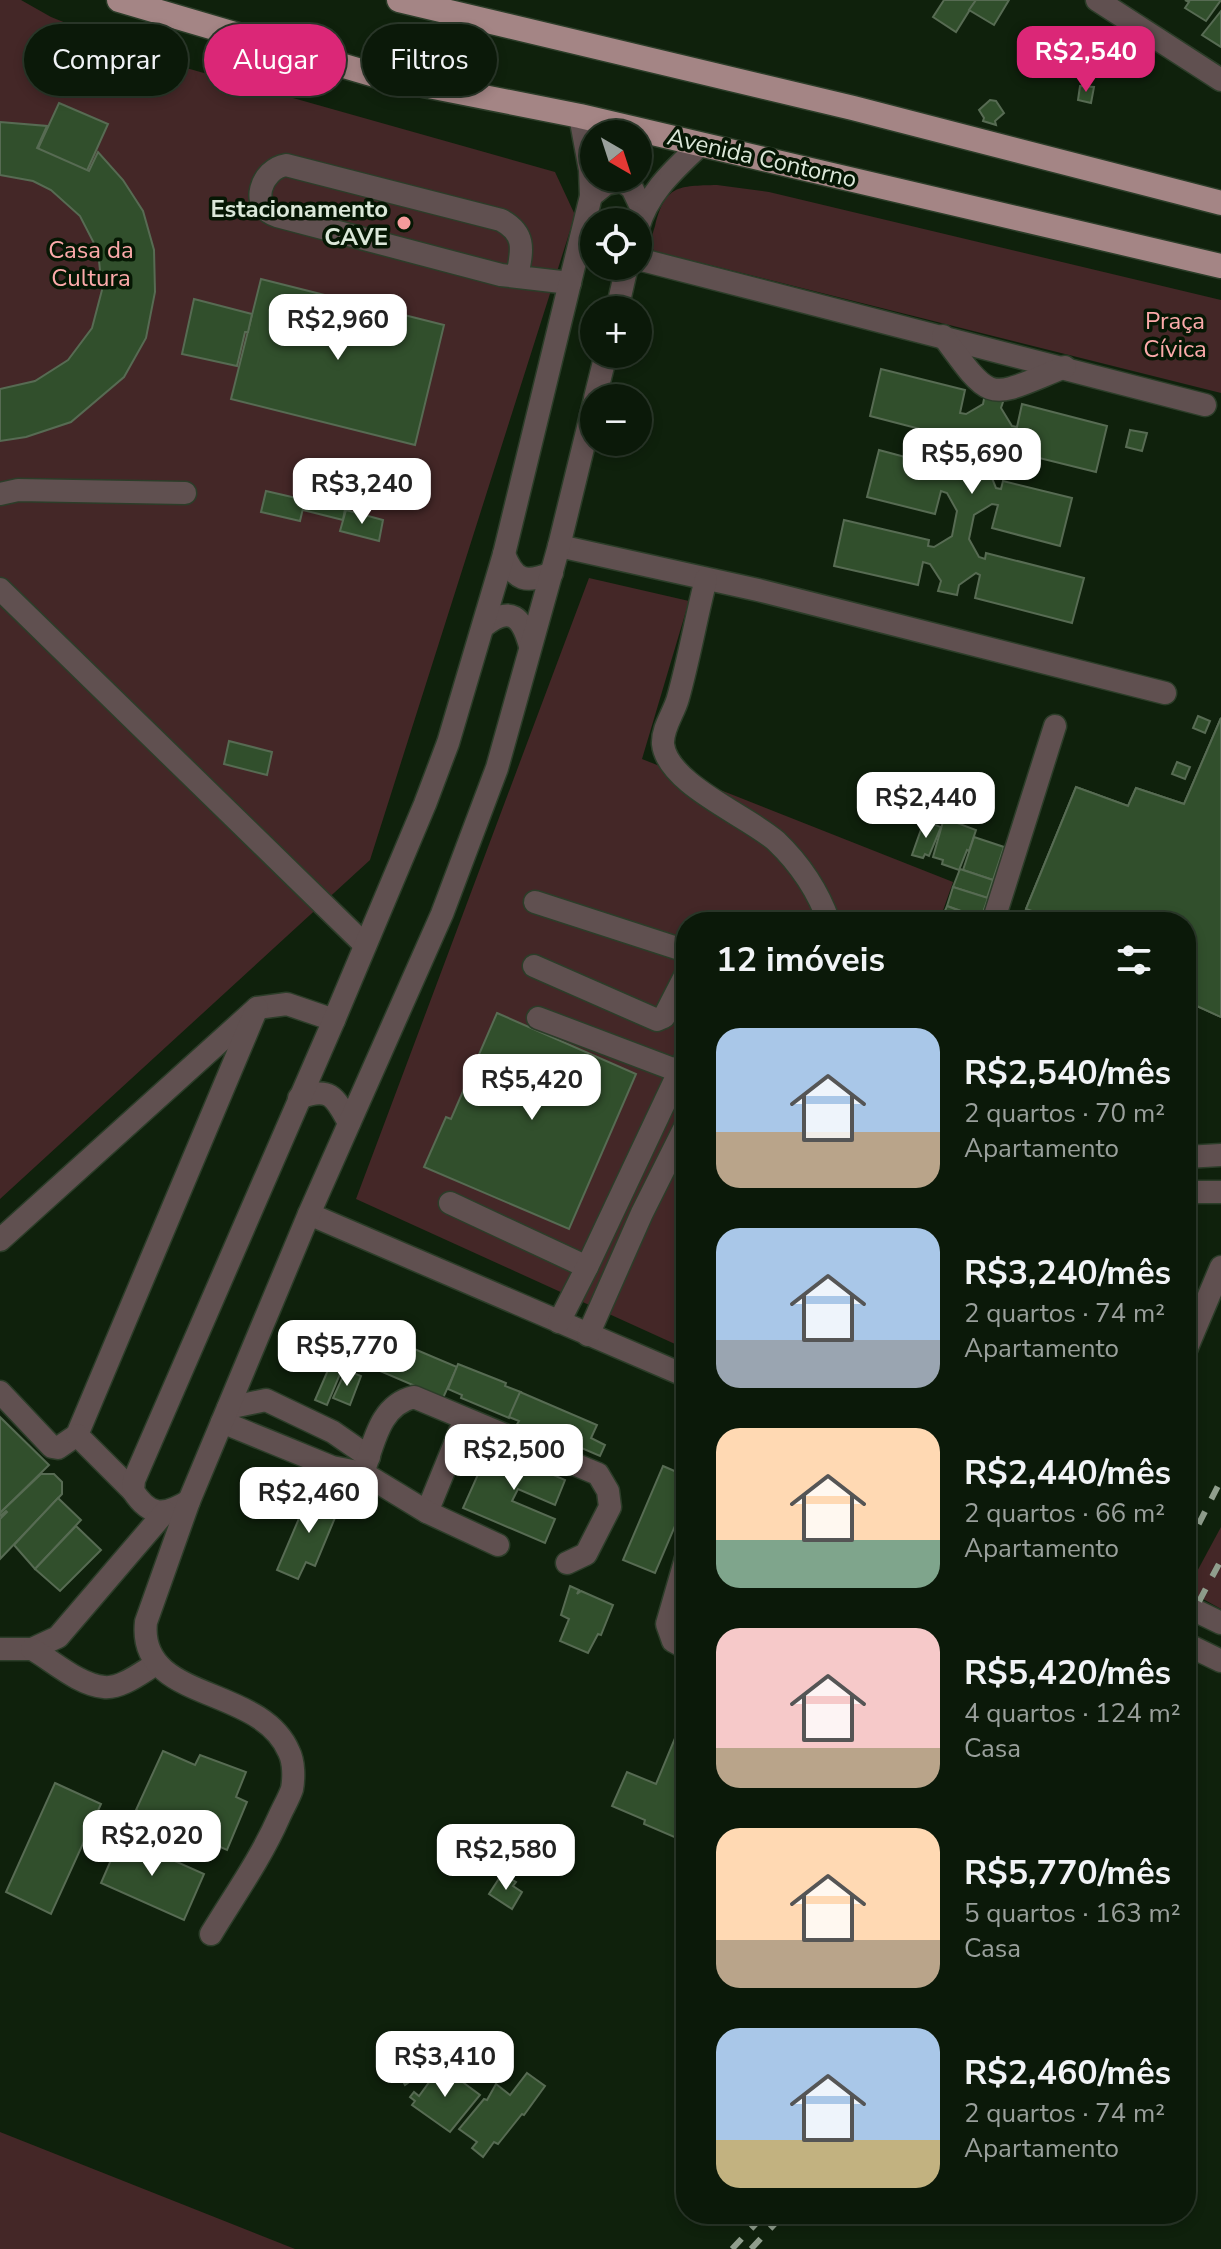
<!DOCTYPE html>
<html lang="pt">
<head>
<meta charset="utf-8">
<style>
  body { margin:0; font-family:"Nunito Sans",sans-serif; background:#192617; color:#f1f3f6; height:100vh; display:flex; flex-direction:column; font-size:30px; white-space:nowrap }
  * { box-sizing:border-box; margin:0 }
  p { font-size:26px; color:#9aa09c }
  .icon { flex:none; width:44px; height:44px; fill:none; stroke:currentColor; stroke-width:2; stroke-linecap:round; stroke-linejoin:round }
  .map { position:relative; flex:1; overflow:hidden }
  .details { position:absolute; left:676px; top:912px; width:520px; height:1312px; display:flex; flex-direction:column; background:#0b1909; border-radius:32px; box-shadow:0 4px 12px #0003,0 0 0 2px #2b382a }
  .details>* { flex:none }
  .guide { position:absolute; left:24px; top:24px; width:532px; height:72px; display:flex; gap:16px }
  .needle { width:52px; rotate:141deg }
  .fabs { position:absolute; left:580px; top:120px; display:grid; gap:16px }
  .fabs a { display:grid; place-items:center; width:72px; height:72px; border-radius:50%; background:#0b1909; box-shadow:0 4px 12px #0003,0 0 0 2px #2b382a; font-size:40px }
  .price { position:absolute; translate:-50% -68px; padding:0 18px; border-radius:16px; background:#fff; color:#222; font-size:26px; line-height:52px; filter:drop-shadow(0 2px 4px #0008) }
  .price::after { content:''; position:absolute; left:50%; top:48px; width:24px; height:18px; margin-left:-12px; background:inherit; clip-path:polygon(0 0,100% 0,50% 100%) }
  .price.active { background:#db2777; color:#fff }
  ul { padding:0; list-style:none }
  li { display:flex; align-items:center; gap:24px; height:200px; padding:0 40px }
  li span { display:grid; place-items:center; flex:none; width:224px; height:160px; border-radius:24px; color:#555 }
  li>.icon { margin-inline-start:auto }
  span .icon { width:96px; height:96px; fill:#fffc; stroke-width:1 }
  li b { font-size:34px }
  h2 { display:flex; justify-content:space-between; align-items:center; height:96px; padding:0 40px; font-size:34px }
  .pill { padding:0 28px; border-radius:36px; background:#0b1909; box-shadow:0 4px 12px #0003,0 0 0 2px #2b382a; font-size:28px; line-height:72px }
  .pill.active { background:#db2777; color:#fff }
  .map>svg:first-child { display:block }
</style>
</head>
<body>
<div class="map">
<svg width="1221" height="2249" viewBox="0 0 1221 2249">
  <rect width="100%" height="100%" fill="#0f210c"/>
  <g fill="#442727">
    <polygon points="0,0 21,0 51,17 158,60 555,172 575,215 370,860 0,1199"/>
    <path d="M717 185 769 192 1221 300V393L654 251C650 243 652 235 655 226 665 185 678 186 717 185Z"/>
    <polygon points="589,578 689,601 642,759 953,882 939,922 686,922 686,1349 356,1199"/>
    <polygon points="1221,1527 1221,1609 1187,1590"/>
    <polygon points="0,2132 295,2249 0,2249"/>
  </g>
  <g fill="#314f2c" stroke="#576b53" stroke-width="2">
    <polygon points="944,0 976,0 956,32 933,17"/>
    <polygon points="976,0 1009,0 994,25 969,10"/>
    <polygon points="1185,0 1221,0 1206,21 1185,8 1189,2"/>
    <polygon points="1221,11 1221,47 1202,35"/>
    <polygon points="1080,86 1094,87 1091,103 1078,100"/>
    <polygon points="990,100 996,101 1004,113 995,121 996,125 983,121 984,118 979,110"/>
    <polygon points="59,103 108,124 85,175 36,153"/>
    <polygon points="0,122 47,126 37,148 89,171 98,152 123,180 143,211 154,250 155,292 146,338 124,377 71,422 26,437 0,441 0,389 35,381 68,360 92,328 102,290 98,251 80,216 51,190 33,181 0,175"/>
    <polygon points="261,279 444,325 415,445 231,399"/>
    <polygon points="194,299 252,314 248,332 245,332 237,366 182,354"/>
    <polygon points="881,369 965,390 960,413 966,414 983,404 985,394 1004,399 1001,408 1012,426 1017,427 1022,404 1107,426 1096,472 1011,451 1013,444 1007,443 990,457 987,466 996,488 1001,489 1003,481 1072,498 1060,546 992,528 998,505 992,504 974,515 969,539 979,557 985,559 986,553 1084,578 1072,623 975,598 980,575 976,573 959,585 957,595 938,591 941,581 930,564 923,562 918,585 834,566 844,520 929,540 928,546 934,547 952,536 957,511 947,493 941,491 935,514 867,497 879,450 946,468 944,474 962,477 970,442 870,416"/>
    <polygon points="1130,430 1147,433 1142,451 1126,447"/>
    <polygon points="308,489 347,498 343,520 303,510"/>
    <polygon points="266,491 305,500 300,521 261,512"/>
    <polygon points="346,510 383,520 379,541 340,531"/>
    <polygon points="1198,716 1210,721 1205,733 1193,728"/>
    <polygon points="1221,718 1221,1017 1186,1001 1186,922 1063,922 1026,909 1076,787 1128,806 1136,788 1184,804"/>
    <polygon points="1221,718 1221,1017 1186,1001 1186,922 1063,922 1026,909 1076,787 1128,806 1136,788 1184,804"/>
    <polygon points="229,741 272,752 267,775 224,764"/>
    <polygon points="1177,762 1190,767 1185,779 1172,774"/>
    <polygon points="944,818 976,830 969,851 967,850 959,870 942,864 943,860 933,857"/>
    <polygon points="924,821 941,827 929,856 925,854 923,858 912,855"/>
    <polygon points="974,837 1004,847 993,880 963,870"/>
    <polygon points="960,869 993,880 987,898 953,887"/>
    <polygon points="953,887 988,898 981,918 947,906"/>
    <polygon points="947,906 979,918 977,922 940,922"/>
    <polygon points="497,1013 636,1074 569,1229 424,1167 446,1117 451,1119"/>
    <polygon points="370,1327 380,1331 381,1327 395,1333 380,1366 367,1361 373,1346 364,1338"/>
    <polygon points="393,1340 457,1367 443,1398 380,1371"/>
    <polygon points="335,1354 346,1360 327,1405 315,1400"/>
    <polygon points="458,1364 501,1381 506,1383 505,1386 521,1392 509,1418 461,1398 462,1395 448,1389"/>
    <polygon points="346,1370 361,1376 350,1405 333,1398"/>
    <polygon points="520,1392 597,1425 591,1438 605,1445 600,1456 542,1431 539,1437 516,1426 519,1421 509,1417"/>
    <polygon points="0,1417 49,1465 0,1513"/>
    <polygon points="492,1443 553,1469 551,1474 565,1480 555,1505 518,1489 512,1501 555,1519 545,1543 463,1508"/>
    <polygon points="663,1466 686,1476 686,1500 655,1573 623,1560"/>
    <polygon points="41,1474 54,1474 62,1482 62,1494 0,1559 0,1519 7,1512 6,1511 0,1516 0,1513"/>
    <polygon points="309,1495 325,1502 329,1495 339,1500 336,1507 339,1508 315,1566 306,1562 298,1579 277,1570"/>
    <polygon points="58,1498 81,1520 35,1569 14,1545"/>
    <polygon points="76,1526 101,1550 60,1591 35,1569"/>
    <polygon points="570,1586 579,1590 577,1594 581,1591 613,1605 601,1635 598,1634 588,1653 560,1641 569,1619 561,1615"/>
    <polygon points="685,1714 686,1715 686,1842 644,1824 645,1820 612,1806 627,1772 656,1784"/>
    <polygon points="163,1751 195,1765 200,1755 246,1772 236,1797 247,1802 227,1850 136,1810"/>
    <polygon points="55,1783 101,1804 51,1914 6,1892"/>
    <polygon points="121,1837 204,1874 184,1920 101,1883"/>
    <polygon points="500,1877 506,1882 509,1878 516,1882 513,1886 522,1892 512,1909 489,1894"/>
    <polygon points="404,2057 415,2072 413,2074 415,2078 405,2085 394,2063"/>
    <polygon points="441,2066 480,2095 450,2132 412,2105 415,2101 410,2097 414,2092 419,2096"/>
    <polygon points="527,2073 545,2086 524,2115 522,2114 498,2144 494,2142 483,2157 472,2148 477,2142 459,2129 484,2099 487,2100 496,2084 510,2095"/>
  </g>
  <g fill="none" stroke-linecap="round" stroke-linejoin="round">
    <g stroke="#2c3d29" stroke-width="25">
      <g id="minor">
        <polyline points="1097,0 1221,80"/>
        <polyline points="591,196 606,184 622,181 632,188 643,211"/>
        <path d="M638 228C648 192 675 169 701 144"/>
        <polyline points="638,259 1205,405"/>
        <path d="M517 277C522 251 527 234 501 220L286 165C261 169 248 207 277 216L501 275 570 283"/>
        <polyline points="617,310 627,266"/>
        <path d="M943 336C994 406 987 398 1065 367"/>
        <polyline points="595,398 606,354"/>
        <polyline points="0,494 18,490 185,493"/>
        <polyline points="559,546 758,590 1165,693"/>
        <path d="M504 554C515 582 526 583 552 573"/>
        <path d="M706 579C696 618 689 659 678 698 674 713 662 728 663 744 667 784 748 816 776 841 800 864 818 891 829 922"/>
        <polyline points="0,589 365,945"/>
        <path d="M484 626C511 605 522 617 530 646"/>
        <polyline points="535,902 686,951"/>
        <polyline points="993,922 1055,726"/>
        <polyline points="534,966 657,1020 664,1017 686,974"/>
        <polyline points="538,1018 686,1074"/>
        <path d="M299 1098C330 1086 335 1097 349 1123"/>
        <polyline points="1186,1157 1221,1155"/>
        <polyline points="1186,1192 1221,1192"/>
        <polyline points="450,1203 587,1267"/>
        <polyline points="309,1214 686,1376"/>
        <polyline points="0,1240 257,1008 287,1004 334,1020"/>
        <polyline points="559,1322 587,1267 686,1057"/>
        <polyline points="588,1335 642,1213 686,1125"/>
        <polyline points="1186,1350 1221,1267"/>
        <polyline points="0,1392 52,1447 58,1448 77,1435 257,1008"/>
        <polyline points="228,1408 266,1400 333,1432 369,1457"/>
        <polyline points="222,1422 332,1467 363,1473"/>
        <polyline points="77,1435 133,1491"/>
        <path d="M189 1501C164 1516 150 1517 133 1491L134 1480 334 1020 425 804 448 743 504 554 591 196 590 170 580 116"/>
        <polyline points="427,1512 465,1419"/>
        <path d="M498 1545 427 1512 363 1473C374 1444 379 1405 414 1397L598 1474 608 1491 610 1507 586 1554 567 1563"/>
        <polyline points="686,1558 667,1624 673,1641 686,1648"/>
        <polyline points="1186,1606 1221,1623"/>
        <polyline points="1186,1644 1221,1661"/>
        <polyline points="0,1649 32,1649 58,1637 165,1512"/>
        <path d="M32 1649C53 1661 79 1685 104 1687 121 1689 142 1672 156 1664"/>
        <path d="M211 1934C234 1896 261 1858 279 1817 283 1808 289 1798 292 1789 294 1778 294 1762 289 1752 261 1684 137 1703 146 1622L189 1501 309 1214 442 914 497 768 559 546 594 403"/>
      </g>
    </g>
    <g stroke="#2c3d29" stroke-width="27">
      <g id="major">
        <polyline points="119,0 378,76 580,116 1221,266"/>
        <polyline points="399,0 853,108 1221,203"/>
      </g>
    </g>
    <use href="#minor" stroke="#605050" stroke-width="22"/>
    <use href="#major" stroke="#a48585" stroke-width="24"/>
    <g stroke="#909e8d" stroke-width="6" stroke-dasharray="14 14" stroke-linecap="butt">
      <polyline points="1186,1549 1221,1480"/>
      <polyline points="1186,1626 1221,1560"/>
      <polyline points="732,2249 765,2214"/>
      <polyline points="751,2249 784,2214"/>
    </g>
  </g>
  <circle fill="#f59b9c" stroke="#061704" stroke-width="3" cx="404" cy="223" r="8"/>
  <g text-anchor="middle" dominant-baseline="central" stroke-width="7" stroke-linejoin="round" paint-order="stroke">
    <g font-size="24" fill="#dbe7d9" stroke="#061704">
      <text transform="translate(762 158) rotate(13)">Avenida Contorno</text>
    </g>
    <g font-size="24" font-weight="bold" fill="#dbe7d9" stroke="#061704" text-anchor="end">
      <text x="388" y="209">Estacionamento<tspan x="388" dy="28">CAVE</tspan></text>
    </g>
    <g font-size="24" fill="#fcaaaa" stroke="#061704">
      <text x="91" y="250">Casa da<tspan x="91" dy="28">Cultura</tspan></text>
      <text x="1175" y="321">Praça<tspan x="1175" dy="28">Cívica</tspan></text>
    </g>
  </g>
</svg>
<div class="fabs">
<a><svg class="needle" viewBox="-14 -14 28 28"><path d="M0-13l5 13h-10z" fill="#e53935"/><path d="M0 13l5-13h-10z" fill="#9aa09c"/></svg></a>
<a><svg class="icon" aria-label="locate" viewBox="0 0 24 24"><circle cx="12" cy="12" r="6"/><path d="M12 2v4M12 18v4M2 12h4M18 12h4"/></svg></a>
<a>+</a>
<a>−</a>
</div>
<b class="price active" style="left:1086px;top:94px">R$2,540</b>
<b class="price" style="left:338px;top:362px">R$2,960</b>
<b class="price" style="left:972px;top:496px">R$5,690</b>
<b class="price" style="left:362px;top:526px">R$3,240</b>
<b class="price" style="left:926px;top:840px">R$2,440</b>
<b class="price" style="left:532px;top:1122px">R$5,420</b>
<b class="price" style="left:347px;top:1388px">R$5,770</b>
<b class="price" style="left:514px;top:1492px">R$2,500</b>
<b class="price" style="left:309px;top:1535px">R$2,460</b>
<b class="price" style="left:152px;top:1878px">R$2,020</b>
<b class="price" style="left:506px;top:1892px">R$2,580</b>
<b class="price" style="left:445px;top:2099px">R$3,410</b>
<div class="guide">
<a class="pill">Comprar</a>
<a class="pill active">Alugar</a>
<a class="pill">Filtros</a>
</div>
<section class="details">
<h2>12 imóveis<svg class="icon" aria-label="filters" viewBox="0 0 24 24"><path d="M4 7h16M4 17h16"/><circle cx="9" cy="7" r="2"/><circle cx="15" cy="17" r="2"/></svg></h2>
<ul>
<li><span style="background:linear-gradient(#a9c7e8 65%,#b9a48a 0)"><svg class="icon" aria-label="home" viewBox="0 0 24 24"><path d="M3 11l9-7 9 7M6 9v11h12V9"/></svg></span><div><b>R$2,540/mês</b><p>2 quartos · 70 m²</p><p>Apartamento</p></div></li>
<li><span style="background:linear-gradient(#a9c7e8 70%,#9aa5b1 0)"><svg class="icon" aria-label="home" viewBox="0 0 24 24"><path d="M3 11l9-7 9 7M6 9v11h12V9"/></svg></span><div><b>R$3,240/mês</b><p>2 quartos · 74 m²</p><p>Apartamento</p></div></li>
<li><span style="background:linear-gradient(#ffd9b3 70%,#7fa58c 0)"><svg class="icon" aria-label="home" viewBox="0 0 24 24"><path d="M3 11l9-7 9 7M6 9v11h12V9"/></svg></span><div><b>R$2,440/mês</b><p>2 quartos · 66 m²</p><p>Apartamento</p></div></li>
<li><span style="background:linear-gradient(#f6c9c9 75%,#b9a48a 0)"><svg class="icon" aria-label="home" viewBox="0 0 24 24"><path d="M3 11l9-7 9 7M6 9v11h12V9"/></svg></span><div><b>R$5,420/mês</b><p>4 quartos · 124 m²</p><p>Casa</p></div></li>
<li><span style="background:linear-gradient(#ffd9b3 70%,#b9a48a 0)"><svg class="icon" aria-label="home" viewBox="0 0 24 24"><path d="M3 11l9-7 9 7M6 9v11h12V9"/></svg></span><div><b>R$5,770/mês</b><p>5 quartos · 163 m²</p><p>Casa</p></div></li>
<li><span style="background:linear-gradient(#a9c7e8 70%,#c2b280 0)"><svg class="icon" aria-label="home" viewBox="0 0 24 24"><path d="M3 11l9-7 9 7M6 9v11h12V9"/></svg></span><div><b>R$2,460/mês</b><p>2 quartos · 74 m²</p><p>Apartamento</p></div></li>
</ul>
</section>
</div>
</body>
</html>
